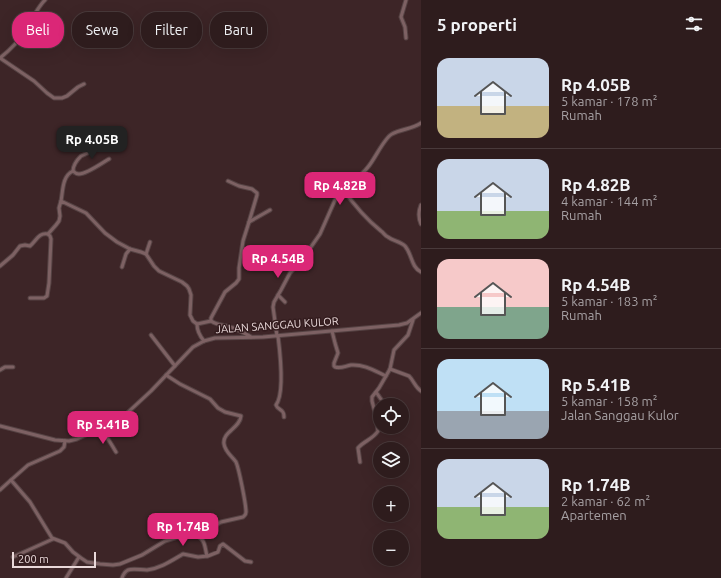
<!DOCTYPE html>
<html lang="id">
<meta charset="utf-8">
<style>
:root{--surface:#2e1c1d;--page:#3a292a;--text:#f1f3f6;--muted:#a7a1a4;--line:#493a3b;--accent:#db2777}
body{margin:0;font-family:Ubuntu,sans-serif;background:var(--page);color:var(--text);height:100vh;display:flex;flex-direction:column;font-size:15px;white-space:nowrap}
*{box-sizing:border-box;margin:0}
p{font-size:13px;color:var(--muted)}
.icon{flex:none;width:22px;height:22px;fill:none;stroke:currentColor;stroke-width:2;stroke-linecap:round;stroke-linejoin:round}
.map{position:relative;flex:1;overflow:hidden}
.panel{display:flex;flex-direction:column;background:var(--surface);width:300px}
.panel>*{flex:none}
.banner{position:absolute;left:12px;top:12px;width:349px;height:36px;display:flex;gap:8px}
.buttons{position:absolute;left:373px;top:398px;display:grid;gap:8px}
.buttons a{display:grid;place-items:center;width:36px;height:36px;border-radius:50%;background:var(--surface);box-shadow:0 4px 16px #0002,0 0 0 1px var(--line);font-size:20px}
.scale{position:absolute;left:12px;bottom:10px;width:84px;box-sizing:border-box;padding-left:4px;border:2px solid #e9d8d9;border-top:0;font-size:11px;line-height:14px;white-space:nowrap;color:#e9d8d9;-webkit-text-stroke:3px #331c1e;paint-order:stroke}
.price{position:absolute;translate:-50% -34px;padding:0 9px;border-radius:8px;background:var(--accent);color:#fff;font-size:13px;line-height:26px;filter:drop-shadow(0 1px 2px #0008)}
.price::after{content:'';position:absolute;left:50%;top:24px;width:12px;height:9px;margin-left:-6px;background:inherit;clip-path:polygon(0 0,100% 0,50% 100%)}
.price.current{background:#222;color:#fff}
ul{padding:0;list-style:none}
li{display:flex;align-items:center;gap:12px;height:100px;padding:0 16px}
li+li{border-top:1px solid var(--line)}
li span{display:grid;place-items:center;flex:none;width:112px;height:80px;border-radius:12px;color:#555}
li>.icon{margin-inline-start:auto}
span .icon{width:48px;height:48px;fill:#fffc;stroke-width:1}
li b{font-size:17px}
h2{display:flex;justify-content:space-between;align-items:center;height:48px;padding:0 16px;font-size:17px}
.chip{padding:0 14px;border-radius:16px;background:var(--surface);box-shadow:0 4px 16px #0002,0 0 0 1px var(--line);font-size:14px;line-height:36px}
.chip.current{background:var(--accent);color:#fff}
main{display:flex;flex:1;min-height:0}
.map>svg:first-child{display:block}
</style>
<main>
<div class="map">
<svg width="421" height="578" viewBox="0 0 421 578">
<rect width="100%" height="100%" fill="#3d2527"/>
<g fill="none" stroke-linecap="round" stroke-linejoin="round">
<defs>
<g id="minor">
<polyline points="406,0 401,17 405,27 406,38"/>
<polyline points="0,58 34,81 47,93 54,98 62,98 67,96 78,87 84,84"/>
<path d="M 0,58 C 10,50 19,41 26,30 C 33,19 36,9 45,0"/>
<path d="M 73,171 C 75,173 76,174 79,174 C 87,174 102,163 109,159"/>
<polyline points="228,181 239,186 252,189 257,193 257,195 249,222"/>
<path d="M 343,189 C 354,205 366,219 381,231 C 384,233 385,236 388,237 C 393,241 400,241 405,246 C 412,254 411,267 421,272"/>
<path d="M 61,201 C 63,191 62,176 73,171 C 73,166 77,160 81,156 L 101,147"/>
<path d="M 421,205 C 418,212 418,217 421,224"/>
<polyline points="146,254 150,242"/>
<path d="M 0,266 L 13,255 L 20,246 L 25,245 L 30,246 C 36,241 39,232 48,234 L 56,225 L 59,221 L 60,216 L 59,208 L 61,201 L 86,213 L 105,233 L 117,242 L 130,249 L 141,252 L 146,254 L 154,266 L 159,271 L 182,282 L 187,286 L 189,289 L 191,295 L 190,315 L 193,321 L 197,324 L 211,321 C 217,325 223,325 230,327 C 238,329 244,333 251,337"/>
<polyline points="122,267 126,254 130,249"/>
<polyline points="278,295 285,302"/>
<polyline points="30,298 44,298 47,296 49,283 51,239 50,236 48,234"/>
<polyline points="211,321 211,318 225,292 236,283 239,279 239,268 243,241 249,222 270,210"/>
<path d="M 197,324 C 197,331 199,335 204,341"/>
<path d="M 332,331 L 335,343 L 338,353 L 334,363 L 334,366 L 335,367 C 341,369 345,366 351,365 C 364,364 375,371 386,376"/>
<polyline points="151,335 175,366"/>
<path d="M 277,336 L 273,307 L 274,302 L 281,290 L 290,273 L 304,257 L 320,234 L 335,200 C 344,186 359,179 368,167 C 375,159 384,138 392,134 C 401,129 413,129 421,123"/>
<path d="M 278,336 C 280,352 285,393 276,405 C 278,411 284,408 284,417"/>
<path d="M 390,369 L 409,376 C 414,381 415,387 421,391"/>
<polyline points="0,370 5,367 13,367"/>
<polyline points="376,392 385,405"/>
<polyline points="0,426 55,440 69,441 77,439 116,421 125,415 151,391 193,347 204,341 215,338 263,337 399,325 407,323 421,313"/>
<path d="M 99,429 C 107,435 111,444 116,452"/>
<path d="M 65,441 L 64,447 L 60,451 L 28,465 L 11,480 L 30,502 L 52,538 L 65,543 L 73,552 L 81,558 L 87,562 L 100,564 L 113,565 L 120,564 L 142,555 L 165,541 L 181,536 L 202,533 L 221,522 L 243,517 C 245,515 246,515 246,512 C 246,504 239,469 236,462 C 232,456 225,452 224,444 C 222,432 240,428 241,416 L 225,412 L 218,408 L 210,399 L 180,384 L 166,375"/>
<path d="M 360,462 L 358,448 C 364,441 373,439 378,431 L 376,416 L 372,401 L 372,397 L 379,388 L 390,369 L 394,350 L 408,335 L 413,320"/>
<polyline points="0,490 11,480"/>
<path d="M 194,534 C 206,540 204,544 207,556"/>
<polyline points="13,557 53,539"/>
<polyline points="66,578 79,557"/>
<path d="M 122,578 C 123,575 124,572 128,570 C 133,568 141,570 147,570 C 161,568 171,561 183,554 L 198,557 L 208,556 L 218,552 L 220,546 L 223,544 L 245,561 L 251,562"/>
</g>
</defs>
<use href="#minor" stroke="#564344" stroke-width="5"/>
<use href="#minor" stroke="#7d6163" stroke-width="3"/>
</g>
<g text-anchor="middle" dominant-baseline="central" stroke-width="3" stroke-linejoin="round" paint-order="stroke">
<g font-size="11" fill="#e9d8d9" stroke="#331c1e">
<text transform="translate(277 325) rotate(-4)">JALAN SANGGAU KULOR</text>
</g>
</g>
</svg>
<div class="buttons">
<a><svg class="icon" aria-label="locate" viewBox="0 0 24 24"><circle cx="12" cy="12" r="6"/><path d="M12 2v4M12 18v4M2 12h4M18 12h4"/></svg></a>
<a><svg class="icon" aria-label="layers" viewBox="0 0 24 24"><path d="M12 4l9 5-9 5-9-5zM3 14l9 5 9-5"/></svg></a>
<a>+</a>
<a>−</a>
</div>
<div class="scale">200 m</div>
<b class="price current" style="left:92px;top:160px">Rp 4.05B</b>
<b class="price" style="left:340px;top:206px">Rp 4.82B</b>
<b class="price" style="left:278px;top:279px">Rp 4.54B</b>
<b class="price" style="left:103px;top:445px">Rp 5.41B</b>
<b class="price" style="left:183px;top:547px">Rp 1.74B</b>
<div class="banner">
<a class="chip current">Beli</a>
<a class="chip">Sewa</a>
<a class="chip">Filter</a>
<a class="chip">Baru</a>
</div>
</div>
<section class="panel">
<h2>5 properti<svg class="icon" aria-label="filters" viewBox="0 0 24 24"><path d="M4 7h16M4 17h16"/><circle cx="9" cy="7" r="2"/><circle cx="15" cy="17" r="2"/></svg></h2>
<ul>
<li><span style="background:linear-gradient(#c9d6e8 60%,#c2b280 0)"><svg class="icon" aria-label="home" viewBox="0 0 24 24"><path d="M3 11l9-7 9 7M6 9v11h12V9"/></svg></span><div><b>Rp 4.05B</b><p>5 kamar · 178 m²</p><p>Rumah</p></div></li>
<li><span style="background:linear-gradient(#c9d6e8 65%,#8fb573 0)"><svg class="icon" aria-label="home" viewBox="0 0 24 24"><path d="M3 11l9-7 9 7M6 9v11h12V9"/></svg></span><div><b>Rp 4.82B</b><p>4 kamar · 144 m²</p><p>Rumah</p></div></li>
<li><span style="background:linear-gradient(#f6c9c9 60%,#7fa58c 0)"><svg class="icon" aria-label="home" viewBox="0 0 24 24"><path d="M3 11l9-7 9 7M6 9v11h12V9"/></svg></span><div><b>Rp 4.54B</b><p>5 kamar · 183 m²</p><p>Rumah</p></div></li>
<li><span style="background:linear-gradient(#bfe0f5 65%,#9aa5b1 0)"><svg class="icon" aria-label="home" viewBox="0 0 24 24"><path d="M3 11l9-7 9 7M6 9v11h12V9"/></svg></span><div><b>Rp 5.41B</b><p>5 kamar · 158 m²</p><p>Jalan Sanggau Kulor</p></div></li>
<li><span style="background:linear-gradient(#c9d6e8 60%,#8fb573 0)"><svg class="icon" aria-label="home" viewBox="0 0 24 24"><path d="M3 11l9-7 9 7M6 9v11h12V9"/></svg></span><div><b>Rp 1.74B</b><p>2 kamar · 62 m²</p><p>Apartemen</p></div></li>
</ul>
</section>
</main>
